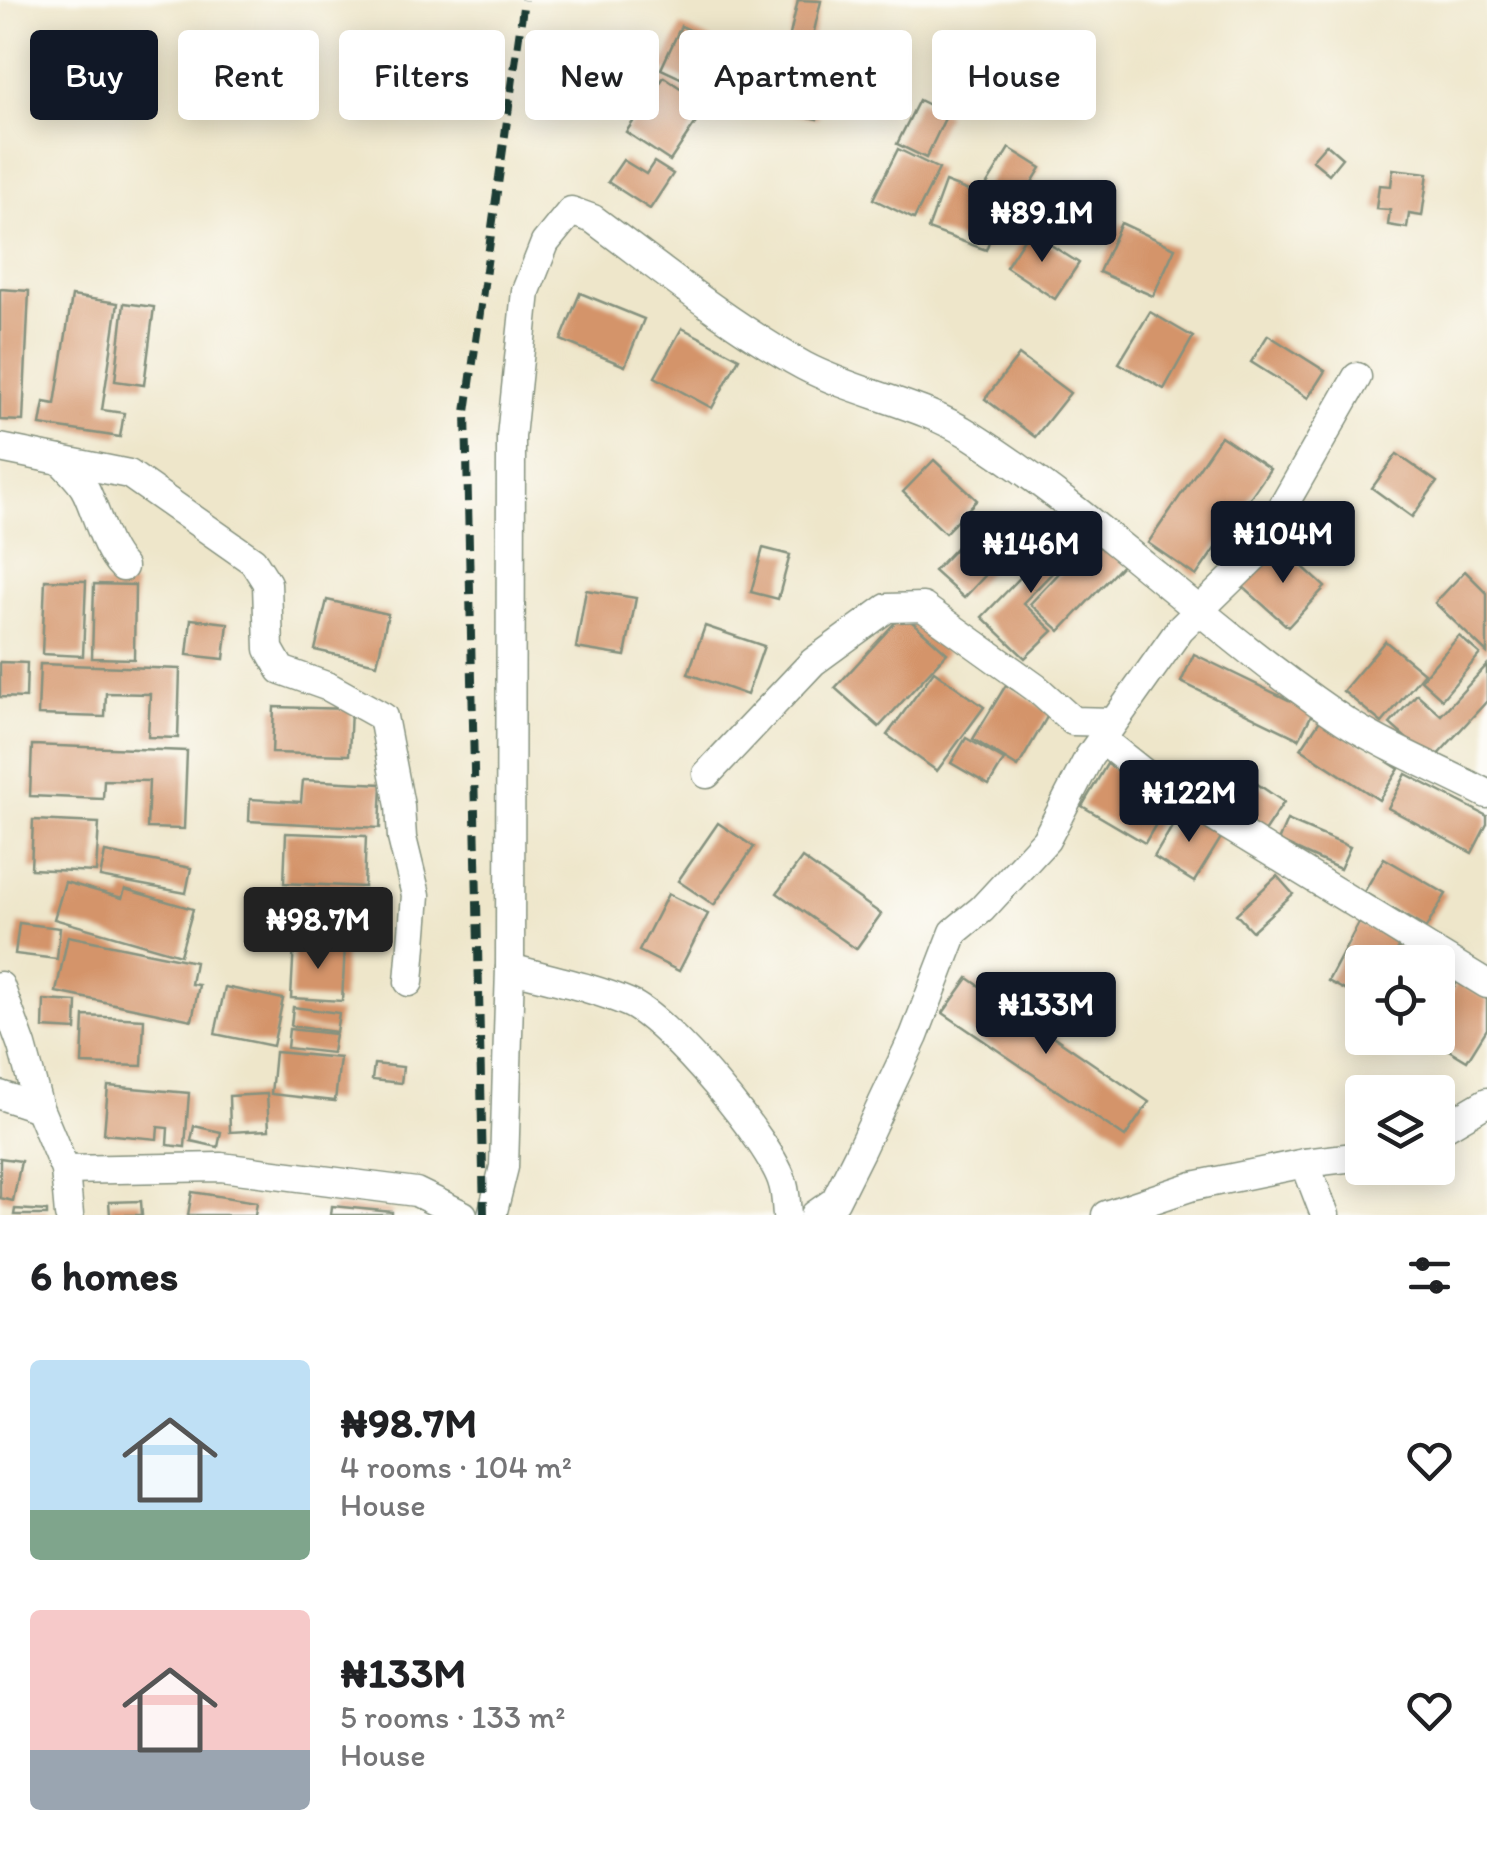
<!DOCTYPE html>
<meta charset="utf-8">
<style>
:root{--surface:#fff;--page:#f6f6f6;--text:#202124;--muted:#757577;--accent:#111827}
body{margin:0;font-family:Itim,sans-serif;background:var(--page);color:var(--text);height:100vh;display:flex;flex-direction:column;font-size:38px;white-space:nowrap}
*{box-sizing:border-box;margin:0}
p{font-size:32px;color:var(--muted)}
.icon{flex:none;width:55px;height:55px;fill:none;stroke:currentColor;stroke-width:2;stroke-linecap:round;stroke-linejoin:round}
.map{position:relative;height:1215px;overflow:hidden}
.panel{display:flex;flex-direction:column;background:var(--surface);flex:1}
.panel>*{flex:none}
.top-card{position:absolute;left:30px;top:30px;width:1428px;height:90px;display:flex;gap:20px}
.tools{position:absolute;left:1345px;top:945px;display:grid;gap:20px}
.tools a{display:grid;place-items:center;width:110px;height:110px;border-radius:10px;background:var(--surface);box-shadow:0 5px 25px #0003;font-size:50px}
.price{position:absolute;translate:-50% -85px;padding:0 22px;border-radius:10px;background:var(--accent);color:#fff;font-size:32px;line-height:65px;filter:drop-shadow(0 2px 5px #0008)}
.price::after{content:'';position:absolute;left:50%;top:60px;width:30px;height:22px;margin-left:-15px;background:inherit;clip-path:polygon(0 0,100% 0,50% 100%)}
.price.selected{background:#222;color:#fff}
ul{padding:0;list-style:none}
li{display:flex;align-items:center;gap:30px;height:250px;padding:0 30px}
li span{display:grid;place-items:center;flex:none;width:280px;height:200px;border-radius:10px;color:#555}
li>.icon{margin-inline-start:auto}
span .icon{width:120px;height:120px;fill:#fffc;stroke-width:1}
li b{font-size:42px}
h2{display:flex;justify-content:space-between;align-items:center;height:120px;padding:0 30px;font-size:42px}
.chip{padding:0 35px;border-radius:10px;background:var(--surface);box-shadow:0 5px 25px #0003;font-size:35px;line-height:90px}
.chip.selected{background:var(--accent);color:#fff}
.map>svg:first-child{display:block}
</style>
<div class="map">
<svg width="1487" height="1215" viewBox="0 0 1487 1215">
<rect width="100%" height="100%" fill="#fdfcf7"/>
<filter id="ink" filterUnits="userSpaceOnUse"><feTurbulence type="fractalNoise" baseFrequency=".01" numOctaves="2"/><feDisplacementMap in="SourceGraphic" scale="20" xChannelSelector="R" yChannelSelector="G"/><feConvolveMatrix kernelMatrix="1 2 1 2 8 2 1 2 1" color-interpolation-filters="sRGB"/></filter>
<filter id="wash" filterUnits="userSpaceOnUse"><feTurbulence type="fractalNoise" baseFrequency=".0048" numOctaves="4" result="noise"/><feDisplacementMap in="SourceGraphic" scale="40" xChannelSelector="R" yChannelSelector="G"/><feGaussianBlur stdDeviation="2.25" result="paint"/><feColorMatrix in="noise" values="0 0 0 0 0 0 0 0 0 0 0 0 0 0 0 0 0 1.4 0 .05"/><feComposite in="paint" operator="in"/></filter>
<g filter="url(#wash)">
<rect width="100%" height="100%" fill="#eee6ca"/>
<g id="blocks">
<g fill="#d4946a">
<polygon points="798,0 821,1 809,53 831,58 817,119 773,109"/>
<polygon points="681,26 770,67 749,110 661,69"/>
<polygon points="664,77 707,106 670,161 626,132"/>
<polygon points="919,100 947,114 926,158 897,144"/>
<polygon points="1326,144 1342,158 1329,174 1312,160"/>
<polygon points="1009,148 1041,168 1016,208 984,189"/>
<polygon points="898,149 939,169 914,219 873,199"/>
<polygon points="623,160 646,174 654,162 673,174 650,209 608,182"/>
<polygon points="1393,169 1428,173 1422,216 1409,214 1407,228 1388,225 1390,210 1376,209 1379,185 1391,186"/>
<polygon points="945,182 1003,204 986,250 928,229"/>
<polygon points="1121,223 1175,248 1153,296 1099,272"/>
<polygon points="1029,231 1079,263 1055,299 1006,267"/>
<polygon points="0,289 29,291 23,421 0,420"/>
<polygon points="580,293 644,319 625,366 561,340"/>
<polygon points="72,296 118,303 102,410 124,413 120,437 40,425 44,402 55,404"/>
<polygon points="124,303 154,307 144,385 115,381"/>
<polygon points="1150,312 1193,337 1164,389 1119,363"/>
<polygon points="682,328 739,358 712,408 655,377"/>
<polygon points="1268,335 1325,371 1308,398 1251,362"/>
<polygon points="1019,355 1070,393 1035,437 985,399"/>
<polygon points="1221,436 1270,469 1196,576 1148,543"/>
<polygon points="1397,454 1437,482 1412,517 1372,488"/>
<polygon points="934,460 977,500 945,533 903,492"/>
<polygon points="981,522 1010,549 964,598 934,571"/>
<polygon points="1074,522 1089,535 1023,603 1053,631 1025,658 982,617"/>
<polygon points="1095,535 1124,563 1060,631 1030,604"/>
<polygon points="1279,545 1325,587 1288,627 1242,586"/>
<polygon points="763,548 790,555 778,599 751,592"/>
<polygon points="1465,571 1487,593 1487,653 1435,603"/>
<polygon points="45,580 86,581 83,656 42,654"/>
<polygon points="94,584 135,585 134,659 92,658"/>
<polygon points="586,590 636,598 625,656 576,648"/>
<polygon points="327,600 388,614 377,664 315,650"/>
<polygon points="903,614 947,653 879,727 835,688"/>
<polygon points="191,619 228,623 224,659 187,655"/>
<polygon points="705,626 764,646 747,695 688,674"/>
<polygon points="1459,636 1480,654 1442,699 1421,680"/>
<polygon points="1385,641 1424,673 1382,723 1343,691"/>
<polygon points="1194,654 1313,712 1299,739 1181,682"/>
<polygon points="0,662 27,663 26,698 0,697"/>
<polygon points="40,664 180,669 178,738 148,737 150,694 106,693 105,717 38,715"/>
<polygon points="1487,665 1487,701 1432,761 1390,724 1417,694 1441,715"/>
<polygon points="934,671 984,707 937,771 887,735"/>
<polygon points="1006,685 1050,712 1018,767 973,739"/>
<polygon points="274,707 351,709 349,755 272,753"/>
<polygon points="1321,719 1399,769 1379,800 1301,749"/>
<polygon points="966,738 1004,760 989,785 951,763"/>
<polygon points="32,745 187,751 184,829 147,828 149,781 104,780 103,799 30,796"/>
<polygon points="1226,763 1284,802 1262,835 1204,796"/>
<polygon points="1107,764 1170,800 1145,843 1082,806"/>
<polygon points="1406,774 1487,816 1487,824 1472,853 1388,808"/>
<polygon points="303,780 382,784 380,828 249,821 250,799 301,802"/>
<polygon points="1183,808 1224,833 1194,882 1154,857"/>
<polygon points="33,820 99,823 96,872 31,869"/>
<polygon points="1287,820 1350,847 1340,869 1278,841"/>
<polygon points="718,823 754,847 714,905 678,881"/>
<polygon points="286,833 366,836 364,887 284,883"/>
<polygon points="105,852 191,868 186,893 100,877"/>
<polygon points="802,858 881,914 856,949 777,893"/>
<polygon points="1384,858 1446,894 1426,928 1364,892"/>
<polygon points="1277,876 1293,894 1252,931 1236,914"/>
<polygon points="65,882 122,898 125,889 193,909 180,955 54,919"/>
<polygon points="668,894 708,914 679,971 639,951"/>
<polygon points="19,923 60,928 57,959 15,954"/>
<polygon points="1359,923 1401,944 1391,962 1362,962 1362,999 1328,981"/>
<polygon points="68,936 195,962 191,984 199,985 192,1020 56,992"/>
<polygon points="294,943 345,946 342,1001 291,998"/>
<polygon points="968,978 1149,1102 1125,1137 943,1013"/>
<polygon points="1457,982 1487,999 1487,1029 1467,1061 1429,1038 1438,1038 1438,1014"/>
<polygon points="225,987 283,999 273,1046 215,1034"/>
<polygon points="44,1000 77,1002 76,1030 43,1028"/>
<polygon points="293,1007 339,1013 336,1032 291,1026"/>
<polygon points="84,1016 144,1019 142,1066 82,1064"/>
<polygon points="289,1029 335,1034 332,1053 287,1048"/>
<polygon points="275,1052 340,1058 335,1101 271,1094"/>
<polygon points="374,1064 403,1067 401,1083 372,1080"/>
<polygon points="108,1086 189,1093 185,1147 167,1145 168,1128 158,1127 157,1139 104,1134"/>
<polygon points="267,1094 269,1130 230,1132 229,1096"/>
<polygon points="194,1126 221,1132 218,1147 191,1141"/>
<polygon points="0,1158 21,1161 13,1201 0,1198"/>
<polygon points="192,1192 257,1202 255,1215 188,1215"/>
<polygon points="141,1201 142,1215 110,1215 109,1202"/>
<polygon points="332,1206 392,1212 392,1215 331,1215"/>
<polygon points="15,1209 47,1211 47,1215 14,1215"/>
</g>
</g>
</g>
<g filter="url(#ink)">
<use href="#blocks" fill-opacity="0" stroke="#86927f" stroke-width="2.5"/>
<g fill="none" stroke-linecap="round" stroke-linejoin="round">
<defs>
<g id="minor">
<polyline points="0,448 129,474 253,561 267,583 269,649 281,670 329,687 383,717 400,806 402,838 416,895 409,982"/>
<path d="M 60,460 C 69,470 82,481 87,493 C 98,517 105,549 123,567"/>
<polyline points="1101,739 1150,778 1487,984"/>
<polyline points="707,774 813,662 887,608 923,607 1036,688 1073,721 1112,722"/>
<path d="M 510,968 C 549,979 592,987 629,1003 C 668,1020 772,1143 783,1184 C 786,1194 786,1205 787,1215"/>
<polyline points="0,986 22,1046 39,1108 65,1170 69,1215"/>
<polyline points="0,1095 39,1108"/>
<polyline points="1438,1131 1487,1102"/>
<polyline points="1305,1163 1325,1215"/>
<polyline points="65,1170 221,1167 416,1192 463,1215"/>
<path d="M 492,1215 L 504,1167 L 510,968 L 511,437 L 526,291 L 545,243 L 571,211 L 593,219 C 662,270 728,324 804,366 C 857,394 920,403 972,436 C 1100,518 1208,627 1333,713 C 1375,743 1439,769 1487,794"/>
<polyline points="815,1215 835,1201 860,1151 914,1036 954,932 982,909 1046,840 1089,757 1180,629 1254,557 1357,377"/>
<polyline points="1106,1215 1193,1186 1305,1163 1362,1156"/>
</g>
</defs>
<use href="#minor" stroke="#86927f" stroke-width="31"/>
<use href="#minor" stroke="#fff" stroke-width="28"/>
<polyline stroke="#1f3d34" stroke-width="8" stroke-dasharray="15 8" stroke-linecap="butt" points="484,1215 466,412 524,0"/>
</g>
</g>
</svg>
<div class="tools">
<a><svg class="icon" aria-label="locate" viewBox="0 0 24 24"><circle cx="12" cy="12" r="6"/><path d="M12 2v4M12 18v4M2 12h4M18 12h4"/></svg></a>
<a><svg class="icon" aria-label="layers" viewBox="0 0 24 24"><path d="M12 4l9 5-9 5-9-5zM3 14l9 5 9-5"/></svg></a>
</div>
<b class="price" style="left:1042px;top:265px">₦89.1M</b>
<b class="price" style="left:1283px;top:586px">₦104M</b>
<b class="price" style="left:1031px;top:596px">₦146M</b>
<b class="price" style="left:1189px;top:845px">₦122M</b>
<b class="price selected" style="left:318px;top:972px">₦98.7M</b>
<b class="price" style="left:1046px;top:1057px">₦133M</b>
<div class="top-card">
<a class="chip selected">Buy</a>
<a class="chip">Rent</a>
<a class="chip">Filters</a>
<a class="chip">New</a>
<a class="chip">Apartment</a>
<a class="chip">House</a>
</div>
</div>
<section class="panel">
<h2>6 homes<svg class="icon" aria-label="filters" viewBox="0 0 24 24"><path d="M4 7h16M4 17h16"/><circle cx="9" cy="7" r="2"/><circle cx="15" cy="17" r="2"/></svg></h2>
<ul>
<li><span style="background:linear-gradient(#bfe0f5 75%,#7fa58c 0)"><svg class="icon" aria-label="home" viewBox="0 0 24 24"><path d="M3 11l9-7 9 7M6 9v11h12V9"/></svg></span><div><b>₦98.7M</b><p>4 rooms · 104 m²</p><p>House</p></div><svg class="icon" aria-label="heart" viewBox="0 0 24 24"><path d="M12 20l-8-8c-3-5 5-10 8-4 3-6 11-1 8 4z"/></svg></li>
<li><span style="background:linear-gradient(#f6c9c9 70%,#9aa5b1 0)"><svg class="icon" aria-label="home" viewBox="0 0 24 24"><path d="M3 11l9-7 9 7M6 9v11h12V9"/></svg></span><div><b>₦133M</b><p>5 rooms · 133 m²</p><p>House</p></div><svg class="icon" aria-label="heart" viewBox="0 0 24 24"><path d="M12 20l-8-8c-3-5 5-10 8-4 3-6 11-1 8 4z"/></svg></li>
</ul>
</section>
